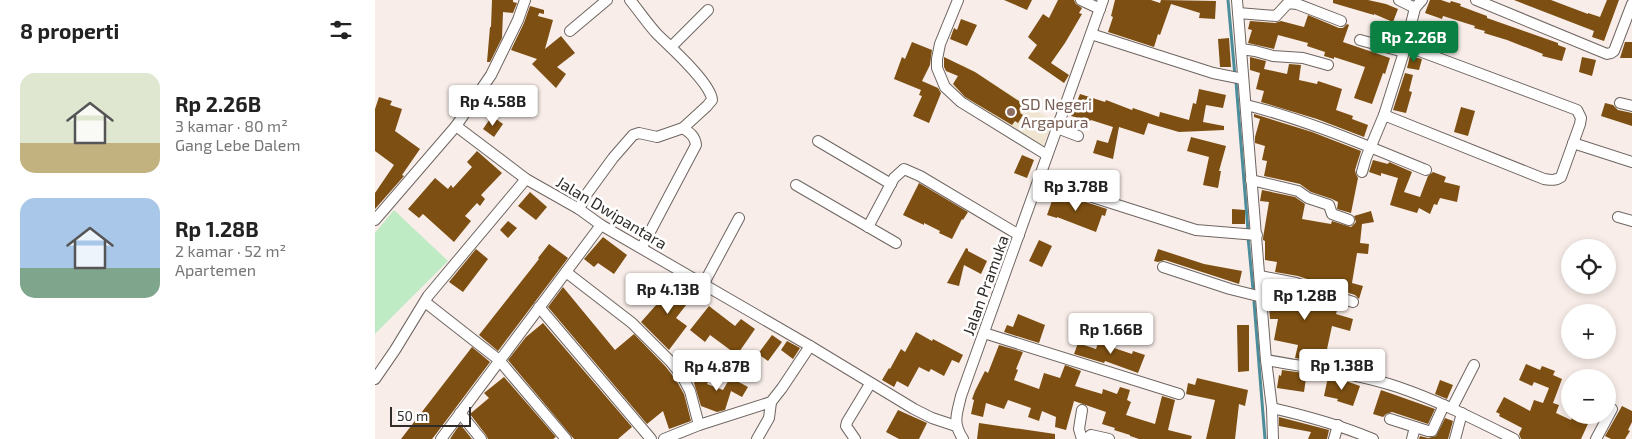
<!DOCTYPE html>
<html lang="id">
<meta charset="utf-8">
<style>
:root{--surface:#fff;--page:#f6f6f6;--text:#222;--muted:#767676;--accent:#0b8043}
body{margin:0;font-family:"Exo 2",sans-serif;background:var(--page);color:var(--text);height:100vh;display:flex;flex-direction:column;font-size:19px;white-space:nowrap}
*{box-sizing:border-box;margin:0}
p{font-size:16px;color:var(--muted)}
.icon{flex:none;width:28px;height:28px;fill:none;stroke:currentColor;stroke-width:2;stroke-linecap:round;stroke-linejoin:round}
.map{position:relative;flex:1;overflow:hidden}
.side{display:flex;flex-direction:column;background:var(--surface);width:375px}
.side>*{flex:none}
.buttons{position:absolute;left:1186px;top:239px;display:grid;gap:10px}
.buttons a{display:grid;place-items:center;width:55px;height:55px;border-radius:50%;background:var(--surface);box-shadow:0 2px 8px #0003;font-size:25px}
.scale{position:absolute;left:15px;bottom:12px;width:81px;box-sizing:border-box;padding-left:5px;border:2px solid #302c2a;border-top:0;font-size:14px;line-height:18px;white-space:nowrap;color:#302c2a;-webkit-text-stroke:4px #fff;paint-order:stroke}
.price{position:absolute;translate:-50% -42px;padding:0 11px;border-radius:5px;background:#fff;color:#222;font-size:16px;line-height:32px;filter:drop-shadow(0 1px 2px #0008)}
.price::after{content:'';position:absolute;left:50%;top:30px;width:15px;height:11px;margin-left:-8px;background:inherit;clip-path:polygon(0 0,100% 0,50% 100%)}
.price.current{background:var(--accent);color:#fff}
ul{padding:0;list-style:none}
li{display:flex;align-items:center;gap:15px;height:125px;padding:0 20px}
li span{display:grid;place-items:center;flex:none;width:140px;height:100px;border-radius:15px;color:#555}
li>.icon{margin-inline-start:auto}
span .icon{width:60px;height:60px;fill:#fffc;stroke-width:1}
li b{font-size:21px}
h2{display:flex;justify-content:space-between;align-items:center;height:60px;padding:0 20px;font-size:21px}
main{display:flex;flex:1;min-height:0}
.map>svg:first-child{display:block}
</style>
<main>
<section class="side">
<h2>8 properti<svg class="icon" aria-label="filters" viewBox="0 0 24 24"><path d="M4 7h16M4 17h16"/><circle cx="9" cy="7" r="2"/><circle cx="15" cy="17" r="2"/></svg></h2>
<ul>
<li><span style="background:linear-gradient(#dfe7d0 70%,#c2b280 0)"><svg class="icon" aria-label="home" viewBox="0 0 24 24"><path d="M3 11l9-7 9 7M6 9v11h12V9"/></svg></span><div><b>Rp 2.26B</b><p>3 kamar · 80 m²</p><p>Gang Lebe Dalem</p></div></li>
<li><span style="background:linear-gradient(#a9c7e8 70%,#7fa58c 0)"><svg class="icon" aria-label="home" viewBox="0 0 24 24"><path d="M3 11l9-7 9 7M6 9v11h12V9"/></svg></span><div><b>Rp 1.28B</b><p>2 kamar · 52 m²</p><p>Apartemen</p></div></li>
</ul>
</section>
<div class="map">
<svg width="1257" height="439" viewBox="0 0 1257 439">
<rect width="100%" height="100%" fill="#f8ede8"/>
<polygon fill="#efe5d0" points="587,64 678,121 667,149 585,97 578,85"/>
<polygon fill="#bfebc4" points="19,210 73,261 0,334 0,233"/>
<g fill="none" stroke-linecap="round" stroke-linejoin="round">
<g stroke="#4b8d9a" stroke-width="3">
<polyline points="853,0 860,76"/>
<polyline points="861,82 873,231"/>
<polyline points="873,237 878,289"/>
<polyline points="879,302 890,439"/>
</g>
</g>
<g fill="#7d4f12">
<polygon points="117,0 138,0 138,2 142,3 138,13 128,12 127,38 115,62 112,62 115,27 116,27"/>
<polygon points="629,0 657,0 652,10"/>
<polygon points="683,0 699,0 701,4 707,8 704,13 707,14 690,43 676,63 694,75 689,83 653,58 662,45 653,37 668,14 674,18"/>
<polygon points="740,0 776,0 785,3 786,0 841,1 840,19 824,18 825,13 796,4 785,35 783,34 779,47 733,32 738,17 736,16"/>
<polygon points="958,0 993,0 1011,4 1023,9 1018,22 999,14 999,15 958,3"/>
<polygon points="1055,0 1066,0 1075,3 1076,1 1086,4 1085,6 1112,16 1112,18 1183,43 1183,45 1191,48 1187,61 1167,56 1168,54 1132,40 1109,33 1110,31 1099,28 1100,26 1068,16 1067,19 1050,13"/>
<polygon points="1139,0 1176,0 1213,14 1213,13 1225,17 1232,0 1244,0 1229,41 1217,37 1219,31"/>
<polygon points="155,6 169,10 169,14 164,13 163,16 178,20 170,49 186,36 200,53 182,67 191,74 181,88 157,64 162,59 136,50 149,23"/>
<polygon points="933,15 964,28 968,28 972,24 974,25 968,42 1015,58 1010,74 1008,73 997,104 979,98 990,67 959,57 959,59 949,56 950,52 932,46 933,43 903,35 899,49 873,43 877,30 873,29 875,21 900,23 906,21 929,27"/>
<polygon points="586,19 602,25 592,46 575,39 579,28 582,30"/>
<polygon points="854,38 856,67 845,67 843,39"/>
<polygon points="537,42 557,50 555,65 547,81 563,88 566,93 554,123 538,116 547,96 544,95 546,90 519,79 527,57 530,59"/>
<polygon points="1250,42 1257,42 1257,58 1245,58"/>
<polygon points="1035,56 1047,59 1044,70 1032,68"/>
<polygon points="569,57 600,72 650,105 645,113 648,115 643,123 640,121 637,125 590,97 578,84 583,76 571,71 569,67"/>
<polygon points="875,57 891,61 889,69 912,74 914,64 926,65 924,80 942,84 943,81 967,89 961,110 978,116 977,119 993,125 989,137 942,119 886,102 889,91 881,89 885,73 875,70"/>
<polygon points="1207,57 1221,60 1217,76 1204,72"/>
<polygon points="1030,73 1038,75 1034,91 1037,92 1031,113 1018,110"/>
<polygon points="824,89 851,95 848,108 831,105 828,122 849,126 849,130 804,132 773,123 769,135 744,127 738,159 718,153 722,140 733,143 738,127 716,120 715,121 696,116 705,94 730,102 731,100 757,110 758,108 784,117 785,112 814,120 818,103 821,104"/>
<polygon points="118,90 132,97 125,110 112,102"/>
<polygon points="4,97 17,101 15,105 27,109 20,131 45,149 27,175 29,176 0,209 0,193 19,165 0,151 0,109"/>
<polygon points="1230,103 1238,105 1243,110 1257,113 1257,126 1226,116"/>
<polygon points="1086,107 1100,111 1093,136 1079,132"/>
<polygon points="879,114 937,132 986,151 980,170 981,174 983,178 976,213 962,209 963,202 957,199 936,192 925,184 889,176 892,161 887,160 890,146 880,143 880,137 885,119 879,117"/>
<polygon points="117,116 128,124 119,137 108,129"/>
<polygon points="816,137 851,146 844,171 846,171 843,188 828,185 834,157 812,151"/>
<polygon points="102,151 127,173 106,195 110,199 105,206 102,203 90,216 96,221 79,242 48,214 44,218 33,209 60,178 73,189 76,185 78,188 97,167 92,162"/>
<polygon points="647,155 659,160 652,178 639,173"/>
<polygon points="998,160 1013,164 1014,162 1037,172 1029,192 1045,197 1053,176 1058,172 1071,177 1069,182 1085,186 1082,202 1065,198 1062,205 1059,204 1055,214 1044,208 1042,213 1015,205 1023,178 1006,173 1006,176 994,172"/>
<polygon points="544,183 593,212 588,220 587,219 577,239 564,233 565,231 549,223 549,225 528,215"/>
<polygon points="887,190 920,197 930,204 927,219 950,223 956,224 957,221 976,227 981,222 979,216 996,211 999,222 987,224 985,243 994,244 993,254 982,253 977,283 988,286 984,299 980,295 923,276 900,272 902,262 890,260 890,241 888,240 888,238 894,202 885,201"/>
<polygon points="155,192 172,207 161,220 143,206"/>
<polygon points="680,192 732,209 730,216 727,215 721,232 682,217 682,218 672,215"/>
<polygon points="857,209 870,210 870,224 857,224"/>
<polygon points="133,221 142,228 133,238 125,230"/>
<polygon points="228,237 252,255 239,274 223,263 219,267 209,259"/>
<polygon points="664,240 677,246 667,267 654,261"/>
<polygon points="174,244 193,258 123,351 104,335 164,259 163,258"/>
<polygon points="591,248 593,249 593,251 612,261 606,274 589,265 584,286 572,283"/>
<polygon points="101,249 113,259 88,292 74,282"/>
<polygon points="783,249 829,264 867,271 864,284 790,260 783,262 779,261"/>
<polygon points="302,277 314,284 306,294 315,300 301,318 312,326 294,350 266,322 282,304"/>
<polygon points="892,284 919,290 964,304 961,314 978,319 975,331 957,326 949,363 920,358 923,345 899,340 903,319 895,319"/>
<polygon points="188,287 240,350 259,334 291,367 301,380 309,394 316,421 294,429 288,411 272,424 173,307"/>
<polygon points="334,306 360,326 366,319 380,329 362,355 335,335 330,342 315,330"/>
<polygon points="643,314 670,325 664,343 629,332 632,325 638,327"/>
<polygon points="168,323 257,427 243,439 199,439 133,360 151,337"/>
<polygon points="862,325 874,325 874,371 863,372"/>
<polygon points="541,332 557,341 558,339 588,355 584,363 577,360 569,376 556,369 554,372 544,367 533,387 522,381 519,387 507,380 514,368 515,369 526,349 530,352"/>
<polygon points="726,334 739,338 736,347 757,354 758,351 770,355 763,373 730,361 729,363 699,354 703,343 721,349"/>
<polygon points="397,335 407,342 393,361 383,354"/>
<polygon points="412,341 425,348 418,359 406,350"/>
<polygon points="624,345 648,352 641,369 643,370 639,380 664,389 669,373 685,378 690,365 706,371 700,386 727,394 728,389 742,394 745,387 755,390 752,400 756,402 751,415 780,424 787,396 800,400 793,430 817,436 816,439 764,439 755,436 755,435 739,430 740,428 727,424 731,412 699,401 691,430 680,427 681,417 667,411 664,421 653,417 656,408 633,400 629,409 611,403 608,417 596,414 599,400 597,399 600,391 610,371 613,373"/>
<polygon points="97,347 115,362 61,434 57,439 26,439"/>
<polygon points="1151,364 1165,370 1167,366 1180,371 1178,375 1187,379 1178,403 1184,405 1181,413 1196,420 1198,415 1203,418 1204,415 1217,415 1206,439 1146,439 1144,434 1147,428 1124,416 1125,414 1121,412 1129,397 1155,411 1159,400 1168,403 1174,388 1159,382 1157,386 1144,380"/>
<polygon points="907,370 936,374 935,379 931,378 929,392 902,388 904,375 906,376"/>
<polygon points="359,371 363,373 360,380 373,387 367,397 356,391 350,410 342,412 326,406 319,383 326,372 335,378 332,384 348,390"/>
<polygon points="129,377 181,437 178,439 113,439 111,435 95,414 114,398 109,393"/>
<polygon points="953,377 971,381 985,386 978,406 962,401 963,399 949,396"/>
<polygon points="822,378 873,390 870,406 864,404 860,439 831,439 840,400 811,394 813,383 820,385"/>
<polygon points="1065,380 1078,385 1072,399 1060,394"/>
<polygon points="1006,390 1060,409 1053,424 1017,412 1011,414 1008,417 998,414"/>
<polygon points="1247,406 1257,411 1257,422 1253,430 1255,431 1250,439 1236,439 1230,436"/>
<polygon points="523,410 552,423 544,439 524,439 511,432"/>
<polygon points="904,417 954,430 952,439 933,439 936,432 904,426"/>
<polygon points="1070,418 1078,421 1073,439 1044,439 1045,436 1053,438 1061,436"/>
<polygon points="604,423 680,434 680,439 602,439"/>
<polygon points="85,424 97,439 75,439"/>
</g>
<g fill="none" stroke-linecap="round" stroke-linejoin="round">
<defs>
<g id="minor">
<polyline points="583,0 565,44 562,59 562,68 570,87 586,102 672,155"/>
<polyline points="706,0 725,9"/>
<polyline points="862,0 891,360 897,408 898,439"/>
<polyline points="1024,0 1040,8"/>
<polyline points="1101,0 1232,54 1236,53 1239,51 1257,4"/>
<polyline points="863,13 901,16 913,3 922,4 966,21"/>
<polyline points="195,31 232,0"/>
<polyline points="716,34 838,73 868,79"/>
<polyline points="985,40 1029,52"/>
<polyline points="296,47 333,10"/>
<polyline points="866,49 880,51 898,56 928,58 953,65"/>
<polyline points="1245,103 1257,106"/>
<path d="M 871,105 C 933,120 992,146 1051,170"/>
<path d="M 1009,115 L 1169,179 C 1176,180 1180,181 1186,177 L 1205,124 L 1206,118 L 1202,110 L 1031,46"/>
<polyline points="81,126 151,179 204,209 226,225 435,346 539,409 557,418 581,426"/>
<polyline points="682,128 703,136"/>
<polyline points="443,141 516,184"/>
<polyline points="1198,143 1257,162"/>
<polyline points="987,172 991,158 1009,115 1029,52 1040,8 1047,0"/>
<polyline points="664,180 821,230 882,235"/>
<polyline points="876,180 923,191 933,198 954,205 957,214 974,220"/>
<polyline points="421,185 521,243"/>
<path d="M 204,209 L 211,195 L 238,158 L 258,135 L 264,133 L 282,137 L 308,128 L 332,106 L 337,100 C 336,83 295,47 282,34 C 272,23 264,11 255,0"/>
<polyline points="1243,217 1257,221"/>
<polyline points="0,220 81,126 116,75 143,20 150,0"/>
<polyline points="493,227 519,178 529,169 545,176 644,235"/>
<path d="M 267,247 L 321,145 C 320,136 315,133 308,128"/>
<polyline points="788,267 855,289 887,297"/>
<polyline points="191,272 257,323 296,362 307,376 315,391 324,425"/>
<polyline points="885,276 921,283 978,302"/>
<polyline points="328,285 364,218"/>
<polyline points="50,302 124,360 191,439"/>
<polyline points="164,307 276,439"/>
<polyline points="609,333 804,394"/>
<path d="M 891,360 C 935,368 981,373 1023,387 C 1064,401 1101,420 1139,439"/>
<polyline points="0,379 20,350 53,296 151,179"/>
<path d="M 897,408 C 932,416 965,425 998,439"/>
<polyline points="1077,408 1099,365"/>
<polyline points="707,410 704,429 707,439"/>
<polyline points="85,413 106,439"/>
<polyline points="1015,419 1053,431 1057,431 1069,405"/>
<polyline points="66,439 226,225"/>
<polyline points="289,439 324,425 396,402 407,388 435,346"/>
<polyline points="382,439 394,418 396,402"/>
<polyline points="480,439 471,426 472,422 495,384"/>
<path d="M 588,439 C 577,422 582,414 586,396 L 728,0"/>
<polyline points="711,439 716,435 734,439"/>
<polyline points="959,439 963,425"/>
<polyline points="1037,439 1040,427"/>
<polyline points="1080,439 1087,413"/>
<polyline points="1221,439 1237,409"/>
</g>
</defs>
<use href="#minor" stroke="#6e6561" stroke-width="12"/>
<use href="#minor" stroke="#fff" stroke-width="10"/>
</g>
<circle fill="#8d6e63" stroke="#fff" stroke-width="2" cx="636" cy="112" r="5"/>
<g text-anchor="middle" dominant-baseline="central" stroke-width="5" stroke-linejoin="round" paint-order="stroke">
<g font-size="16" fill="#785e54" stroke="#fff" text-anchor="start">
<text x="646" y="103">SD Negeri<tspan x="646" dy="18">Argapura</tspan></text>
</g>
<g font-size="16" fill="#302c2a" stroke="#fff">
<text transform="translate(237 212) rotate(31)">Jalan Dwipantara</text>
<text transform="translate(610 285) rotate(-70)">Jalan Pramuka</text>
</g>
</g>
</svg>
<div class="buttons">
<a><svg class="icon" aria-label="locate" viewBox="0 0 24 24"><circle cx="12" cy="12" r="6"/><path d="M12 2v4M12 18v4M2 12h4M18 12h4"/></svg></a>
<a>+</a>
<a>−</a>
</div>
<div class="scale">50 m</div>
<b class="price current" style="left:1039px;top:63px">Rp 2.26B</b>
<b class="price" style="left:118px;top:127px">Rp 4.58B</b>
<b class="price" style="left:701px;top:212px">Rp 3.78B</b>
<b class="price" style="left:293px;top:315px">Rp 4.13B</b>
<b class="price" style="left:930px;top:321px">Rp 1.28B</b>
<b class="price" style="left:736px;top:355px">Rp 1.66B</b>
<b class="price" style="left:967px;top:391px">Rp 1.38B</b>
<b class="price" style="left:342px;top:392px">Rp 4.87B</b>
</div>
</main>
